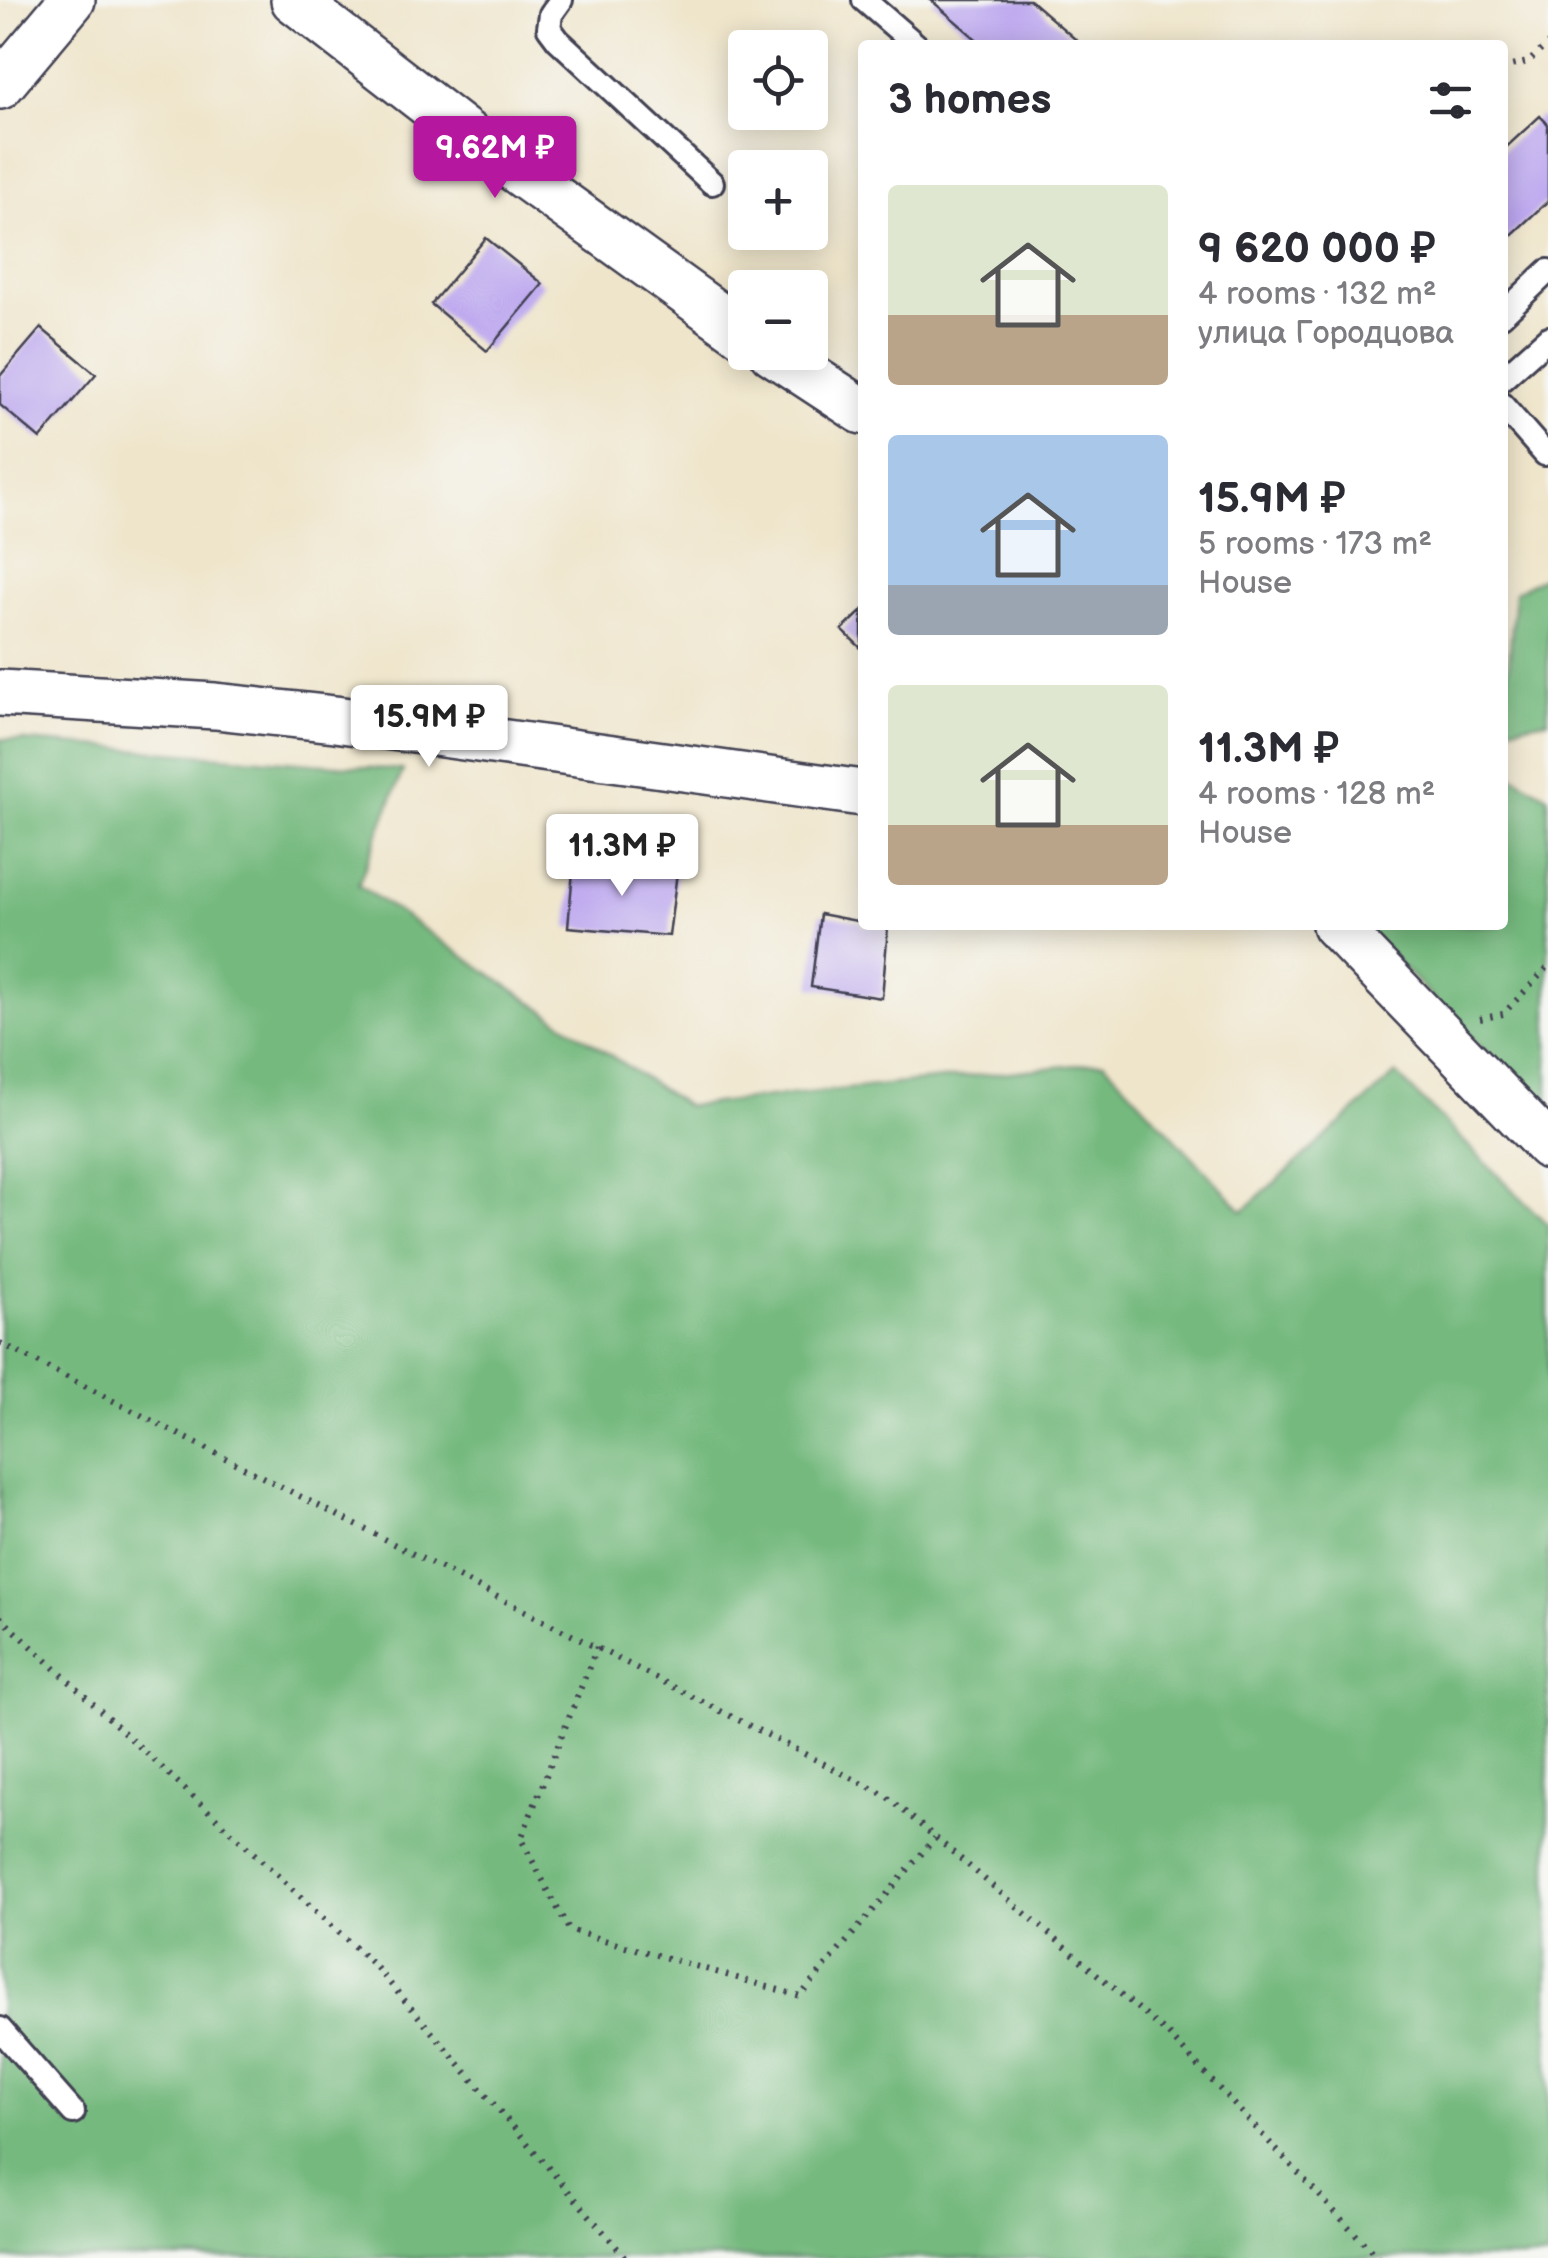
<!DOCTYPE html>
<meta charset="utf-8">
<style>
:root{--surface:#fff;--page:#f2f2f3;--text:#2b2b33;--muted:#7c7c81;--accent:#b5179e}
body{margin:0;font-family:"Balsamiq Sans",sans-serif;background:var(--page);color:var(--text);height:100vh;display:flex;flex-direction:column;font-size:38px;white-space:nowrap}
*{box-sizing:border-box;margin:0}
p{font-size:32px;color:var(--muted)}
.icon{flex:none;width:55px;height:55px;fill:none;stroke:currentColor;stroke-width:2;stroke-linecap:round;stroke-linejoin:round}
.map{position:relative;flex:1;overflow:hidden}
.details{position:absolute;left:858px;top:40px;width:650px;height:890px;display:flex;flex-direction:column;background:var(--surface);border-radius:10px;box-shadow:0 5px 25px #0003}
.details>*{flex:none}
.buttons{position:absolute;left:728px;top:30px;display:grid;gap:20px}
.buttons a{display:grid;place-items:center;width:100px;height:100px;border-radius:10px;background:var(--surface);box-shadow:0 5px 25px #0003;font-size:50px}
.price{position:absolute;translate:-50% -85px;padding:0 22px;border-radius:10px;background:#fff;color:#222;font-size:32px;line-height:65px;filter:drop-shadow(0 2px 5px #0008)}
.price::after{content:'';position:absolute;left:50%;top:60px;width:30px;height:22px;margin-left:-15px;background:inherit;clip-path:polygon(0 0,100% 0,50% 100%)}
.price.active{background:var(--accent);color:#fff}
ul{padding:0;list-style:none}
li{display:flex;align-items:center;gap:30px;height:250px;padding:0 30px}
li span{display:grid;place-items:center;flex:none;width:280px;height:200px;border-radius:10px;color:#555}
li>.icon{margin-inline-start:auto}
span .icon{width:120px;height:120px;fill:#fffc;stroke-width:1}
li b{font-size:42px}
h2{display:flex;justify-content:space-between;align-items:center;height:120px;padding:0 30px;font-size:42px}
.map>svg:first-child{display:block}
</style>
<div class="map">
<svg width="1548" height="2258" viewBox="0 0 1548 2258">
<rect width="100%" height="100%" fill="#f6f6f2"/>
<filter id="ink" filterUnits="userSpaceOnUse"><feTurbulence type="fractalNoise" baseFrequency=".01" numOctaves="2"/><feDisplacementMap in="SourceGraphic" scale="20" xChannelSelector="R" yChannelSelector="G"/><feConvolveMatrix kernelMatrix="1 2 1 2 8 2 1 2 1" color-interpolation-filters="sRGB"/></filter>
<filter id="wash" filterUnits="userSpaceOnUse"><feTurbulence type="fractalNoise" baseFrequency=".0048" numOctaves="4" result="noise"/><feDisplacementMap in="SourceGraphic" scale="40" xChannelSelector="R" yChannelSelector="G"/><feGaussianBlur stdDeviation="2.25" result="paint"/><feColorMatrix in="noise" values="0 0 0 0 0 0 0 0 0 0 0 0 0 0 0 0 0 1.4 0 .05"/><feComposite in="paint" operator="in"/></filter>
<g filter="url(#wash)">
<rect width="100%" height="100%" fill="#efe5cb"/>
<g fill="#74b97e" stroke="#4b6e5c" stroke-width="2.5">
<polygon points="1548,574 1548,720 1503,728 1515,592"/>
<polygon points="0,739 403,770 358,885 686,1106 1104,1062 1243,1211 1396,1074 1548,1225 1548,2258 0,2258"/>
<polygon points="1503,770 1548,796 1548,1115 1361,925 1502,925"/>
</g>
<g id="blocks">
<g fill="#bba6ef">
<polygon points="931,0 1030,0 1082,45 983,45"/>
<polygon points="1540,116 1548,124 1548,201 1502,244 1502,151"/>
<polygon points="486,238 543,284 487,351 431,304"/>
<polygon points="41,328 96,374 40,439 0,405 0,376"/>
<polygon points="862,611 862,649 842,630"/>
<polygon points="574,860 677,872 669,936 568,927"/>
<polygon points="820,914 862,922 862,925 888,927 882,998 811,987"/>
</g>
</g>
</g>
<g filter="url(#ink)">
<use href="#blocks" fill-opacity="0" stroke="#413f51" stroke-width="2.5"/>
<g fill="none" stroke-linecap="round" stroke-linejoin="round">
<defs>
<g id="service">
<polyline points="561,0 551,14 549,28 558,40 712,183"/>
<polyline points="864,0 916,45"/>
<polyline points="1502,315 1548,271"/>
<polyline points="1502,379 1548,338"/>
<polyline points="1502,405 1545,454"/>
<polyline points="0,2029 73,2112"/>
</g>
<g id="minor">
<polyline points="294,0 476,141 745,335"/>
<polyline points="0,86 72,0"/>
<polyline points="772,352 862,411"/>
<polyline points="0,693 215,706 335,719 862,793"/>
<polyline points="1335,925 1548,1146"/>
</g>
</defs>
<use href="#service" stroke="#413f51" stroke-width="28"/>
<use href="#minor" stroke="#413f51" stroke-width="50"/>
<g stroke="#413f51" stroke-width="6" stroke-dasharray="2.5 8" stroke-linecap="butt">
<polyline points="1502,68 1528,62 1548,44"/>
<polyline points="1480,1019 1503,1014 1548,967"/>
<polyline points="0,1343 885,1795 1168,2034 1378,2258"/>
<polyline points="0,1617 375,1966 626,2258"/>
<polyline points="597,1647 521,1839 569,1930 800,1996 935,1838"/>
</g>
<use href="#service" stroke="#fff" stroke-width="22"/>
<use href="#minor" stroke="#fff" stroke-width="45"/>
</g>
</g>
</svg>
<div class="buttons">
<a><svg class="icon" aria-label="locate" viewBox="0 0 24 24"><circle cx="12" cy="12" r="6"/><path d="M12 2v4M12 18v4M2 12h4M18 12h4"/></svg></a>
<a>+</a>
<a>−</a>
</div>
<b class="price active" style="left:495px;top:201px">9.62M ₽</b>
<b class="price" style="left:429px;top:770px">15.9M ₽</b>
<b class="price" style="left:622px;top:899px">11.3M ₽</b>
<section class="details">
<h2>3 homes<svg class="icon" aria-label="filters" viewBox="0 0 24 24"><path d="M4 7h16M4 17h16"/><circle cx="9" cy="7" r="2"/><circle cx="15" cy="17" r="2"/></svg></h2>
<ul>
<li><span style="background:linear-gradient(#dfe7d0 65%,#b9a48a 0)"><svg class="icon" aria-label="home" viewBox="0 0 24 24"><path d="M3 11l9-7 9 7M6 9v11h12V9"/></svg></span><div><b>9 620 000 ₽</b><p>4 rooms · 132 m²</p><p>улица Городцова</p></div></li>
<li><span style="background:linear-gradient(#a9c7e8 75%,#9aa5b1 0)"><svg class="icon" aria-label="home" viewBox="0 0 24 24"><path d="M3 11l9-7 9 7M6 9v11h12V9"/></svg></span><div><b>15.9M ₽</b><p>5 rooms · 173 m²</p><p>House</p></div></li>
<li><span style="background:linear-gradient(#dfe7d0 70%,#b9a48a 0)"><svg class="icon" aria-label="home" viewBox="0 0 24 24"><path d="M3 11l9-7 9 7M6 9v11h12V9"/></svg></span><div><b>11.3M ₽</b><p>4 rooms · 128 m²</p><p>House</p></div></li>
</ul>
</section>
</div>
